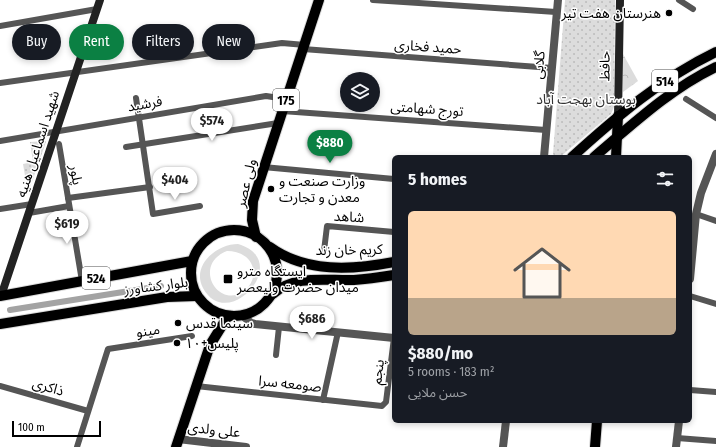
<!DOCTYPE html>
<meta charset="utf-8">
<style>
:root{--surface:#171b24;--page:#20242c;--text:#f1f3f6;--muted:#9ea1a6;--line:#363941;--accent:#0b8043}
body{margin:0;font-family:"Fira Sans Condensed","Noto Sans Arabic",sans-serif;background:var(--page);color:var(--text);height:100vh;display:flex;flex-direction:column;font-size:15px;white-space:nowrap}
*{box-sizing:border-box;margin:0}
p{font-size:13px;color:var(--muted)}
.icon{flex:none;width:22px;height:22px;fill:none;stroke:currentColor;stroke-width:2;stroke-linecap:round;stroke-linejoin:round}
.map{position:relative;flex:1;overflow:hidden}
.sheet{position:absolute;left:392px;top:155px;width:300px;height:268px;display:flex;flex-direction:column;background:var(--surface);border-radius:6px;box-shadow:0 2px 6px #0003}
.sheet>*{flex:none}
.hud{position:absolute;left:12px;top:24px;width:320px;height:36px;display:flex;gap:8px}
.controls{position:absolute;left:340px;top:72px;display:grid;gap:8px}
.controls a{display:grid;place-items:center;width:40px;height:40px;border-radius:50%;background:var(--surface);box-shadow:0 2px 6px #0003;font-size:20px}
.scale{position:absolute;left:12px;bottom:10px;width:89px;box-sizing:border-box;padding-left:4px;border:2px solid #000;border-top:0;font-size:11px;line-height:14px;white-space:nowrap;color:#000;-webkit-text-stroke:3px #fff;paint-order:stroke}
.price{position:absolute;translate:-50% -34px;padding:0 9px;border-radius:14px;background:#fff;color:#222;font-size:13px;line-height:26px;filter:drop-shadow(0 1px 2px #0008)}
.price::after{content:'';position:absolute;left:50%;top:24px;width:12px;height:9px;margin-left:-6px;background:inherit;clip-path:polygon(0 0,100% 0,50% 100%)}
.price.on{background:var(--accent);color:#fff}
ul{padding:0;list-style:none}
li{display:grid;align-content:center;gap:8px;height:212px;padding:0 16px}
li+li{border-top:1px solid var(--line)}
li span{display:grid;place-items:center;height:124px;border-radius:6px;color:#555}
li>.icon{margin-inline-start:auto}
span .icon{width:72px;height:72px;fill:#fffc;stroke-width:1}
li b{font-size:17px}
h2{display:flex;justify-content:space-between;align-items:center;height:48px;padding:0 16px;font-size:17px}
.tag{padding:0 14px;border-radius:18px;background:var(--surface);box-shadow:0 2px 6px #0003;font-size:14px;line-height:36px}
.tag.on{background:var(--accent);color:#fff}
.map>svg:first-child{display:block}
</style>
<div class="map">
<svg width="716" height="447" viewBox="0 0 716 447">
<defs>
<pattern id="forest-crowns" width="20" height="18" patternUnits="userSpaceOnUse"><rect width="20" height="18" fill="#dcdcdc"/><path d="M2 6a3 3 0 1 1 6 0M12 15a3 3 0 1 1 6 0" fill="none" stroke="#bbb"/></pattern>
<pattern id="park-dots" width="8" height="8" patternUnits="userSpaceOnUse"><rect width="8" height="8" fill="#dcdcdc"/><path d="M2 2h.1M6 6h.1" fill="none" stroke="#bbb" stroke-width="1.8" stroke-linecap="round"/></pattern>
</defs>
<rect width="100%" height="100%" fill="#fff"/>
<path fill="#dcdcdc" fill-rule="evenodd" d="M 238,244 C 294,260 228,334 203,288 C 191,265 217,244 238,244 ZM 227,251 C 242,251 256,260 253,277 C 252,283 248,288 243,292 C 216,308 193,264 227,251 Z"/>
<polygon fill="url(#forest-crowns)" points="623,54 638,81 623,92"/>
<g fill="url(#park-dots)">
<polygon points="565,0 615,0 614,107 611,114 560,157 555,157 553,154"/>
<polygon points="46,141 46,142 28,193 23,164 33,162 30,142"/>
</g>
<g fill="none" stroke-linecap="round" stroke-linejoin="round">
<polyline stroke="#a3a3a3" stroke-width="6" points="10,310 161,286"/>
<defs>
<g id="primary">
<path d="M 572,157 C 616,117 662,78 716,52"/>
<path d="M 594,157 C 633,124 670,89 716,67"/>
<polyline points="616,157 618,116"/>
<circle cx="234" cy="273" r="43"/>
<polyline points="256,237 252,220 253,201 319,0"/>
<path d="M 270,247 C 306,273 352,270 394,262"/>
<path d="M 273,294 C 294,274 327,281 354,280 C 367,279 381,277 394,275"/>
<polyline points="0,296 192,261"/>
<polyline points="0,324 167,297 197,296"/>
<polyline points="176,447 210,345 228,316"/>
<polyline points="595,447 597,421"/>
</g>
</defs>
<use href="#primary" stroke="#dbdbdb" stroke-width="12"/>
<g stroke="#555" stroke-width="6">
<polyline points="373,0 556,12"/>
<polyline points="679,0 693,9"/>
<polyline points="0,26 97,9"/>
<polyline points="303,49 552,68"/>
<polyline points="0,83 282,43 305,45"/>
<polyline points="136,98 153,214 200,206"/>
<polyline points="686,99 716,118"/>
<polyline points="282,111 546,130"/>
<polyline points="0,141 266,96 286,99"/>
<polyline points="59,144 82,281"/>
<polyline points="126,147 278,123"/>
<polyline points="263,167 394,179"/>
<polyline points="68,198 150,187"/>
<polyline points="0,209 32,204"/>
<polyline points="29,213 69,206"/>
<polyline points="696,214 716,221"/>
<polyline points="324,251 327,226 394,232"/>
<polyline points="690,296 716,304"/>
<polyline points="276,355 279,327"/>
<polyline points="0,386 88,411"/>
<polyline points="196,386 382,406 386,402 394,338"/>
<polyline points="690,390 716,392"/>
<polyline points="323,400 338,332"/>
<polyline points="677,438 716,441"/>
<polyline points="77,447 108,349 192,336"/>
</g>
<g stroke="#555" stroke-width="8">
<polyline points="544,157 558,0"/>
<polyline points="690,279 696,214 701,193 716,154"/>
<polyline points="243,316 251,323 255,324 394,338"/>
<polyline points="178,439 246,447"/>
<polyline points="503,447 506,421"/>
<polyline points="676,447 679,421"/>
</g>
<g stroke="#222" stroke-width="8">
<polyline points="618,116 620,0"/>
<polyline points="1,296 100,0"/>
</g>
<use href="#primary" stroke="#000" stroke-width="10"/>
</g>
<g fill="#000" stroke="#fff" stroke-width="1.5">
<circle cx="669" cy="13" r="4"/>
<circle cx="271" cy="189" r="4"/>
<rect x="223" y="274" width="10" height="10" rx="2"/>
<circle cx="178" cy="323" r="4"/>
<circle cx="177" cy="343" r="4"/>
</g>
<g text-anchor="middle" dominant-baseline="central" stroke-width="3" stroke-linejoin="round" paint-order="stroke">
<g fill="#fff" stroke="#4c4c4c" stroke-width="1">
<rect x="652" y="70" width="26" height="22" rx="3"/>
<rect x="273" y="89" width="26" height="22" rx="3"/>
<rect x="82" y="267" width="28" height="22" rx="3"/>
</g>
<g font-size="13" font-weight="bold" fill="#000">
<text x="665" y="81">514</text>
<text x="286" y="100">175</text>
<text x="96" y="278">524</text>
</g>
<g font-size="14" fill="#000" stroke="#fff" text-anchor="start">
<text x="661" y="13" text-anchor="end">هنرستان هفت تیر</text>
<text x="279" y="181">وزارت صنعت و<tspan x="279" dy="16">معدن و تجارت</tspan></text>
<text x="237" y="271">ایستگاه مترو<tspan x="237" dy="16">میدان حضرت ولیعصر</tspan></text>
<text x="186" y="323">سینما قدس</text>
<text x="185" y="343">پلیس+۱۰</text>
</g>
<g font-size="14" fill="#000" stroke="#fff">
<text transform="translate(428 47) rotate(4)">حمید فخاری</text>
<text transform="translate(539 65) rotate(-85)">گلابی</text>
<text transform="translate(605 66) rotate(-89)">حافظ</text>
<text transform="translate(145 104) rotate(-10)">فرشید</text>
<text transform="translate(427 109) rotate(4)">تورج شهامتی</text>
<text transform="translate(38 144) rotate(-72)">شهید اسماعیل هنیه</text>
<text transform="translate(76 175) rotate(80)">پلور</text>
<text transform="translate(246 183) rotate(-76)">ولی عصر</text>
<text transform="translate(349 217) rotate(3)">شاهد</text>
<text transform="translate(349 250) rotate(-1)">کریم خان زند</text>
<text transform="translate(156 286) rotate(-7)">بلوار کشاورز</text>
<text transform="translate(148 331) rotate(-9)">مینو</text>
<text transform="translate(378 372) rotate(-83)">پنجم</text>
<text transform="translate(290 384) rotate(6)">صومعه سرا</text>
<text transform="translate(48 387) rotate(16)">ذاکری</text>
<text transform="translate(214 430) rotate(6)">علی ولدی</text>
</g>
<g font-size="14" fill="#333" stroke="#fff">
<text x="586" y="99">بوستان بهجت آباد</text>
</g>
</g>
</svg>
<div class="controls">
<a><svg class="icon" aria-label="layers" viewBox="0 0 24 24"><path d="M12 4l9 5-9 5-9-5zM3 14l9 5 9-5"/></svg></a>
</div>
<div class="scale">100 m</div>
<b class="price" style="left:212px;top:142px">$574</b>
<b class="price on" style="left:330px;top:164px">$880</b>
<b class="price" style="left:175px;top:201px">$404</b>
<b class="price" style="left:67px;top:245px">$619</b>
<b class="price" style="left:312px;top:340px">$686</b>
<div class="hud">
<a class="tag">Buy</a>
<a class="tag on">Rent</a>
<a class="tag">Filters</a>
<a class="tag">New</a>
</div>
<section class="sheet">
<h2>5 homes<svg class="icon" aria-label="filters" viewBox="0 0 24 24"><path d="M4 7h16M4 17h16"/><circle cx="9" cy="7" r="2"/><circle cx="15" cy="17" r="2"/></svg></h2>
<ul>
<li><span style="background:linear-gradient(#ffd9b3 70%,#b9a48a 0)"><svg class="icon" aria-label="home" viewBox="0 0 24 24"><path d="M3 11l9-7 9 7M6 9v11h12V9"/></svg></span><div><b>$880/mo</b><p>5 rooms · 183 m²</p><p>حسن ملایی</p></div></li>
</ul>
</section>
</div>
